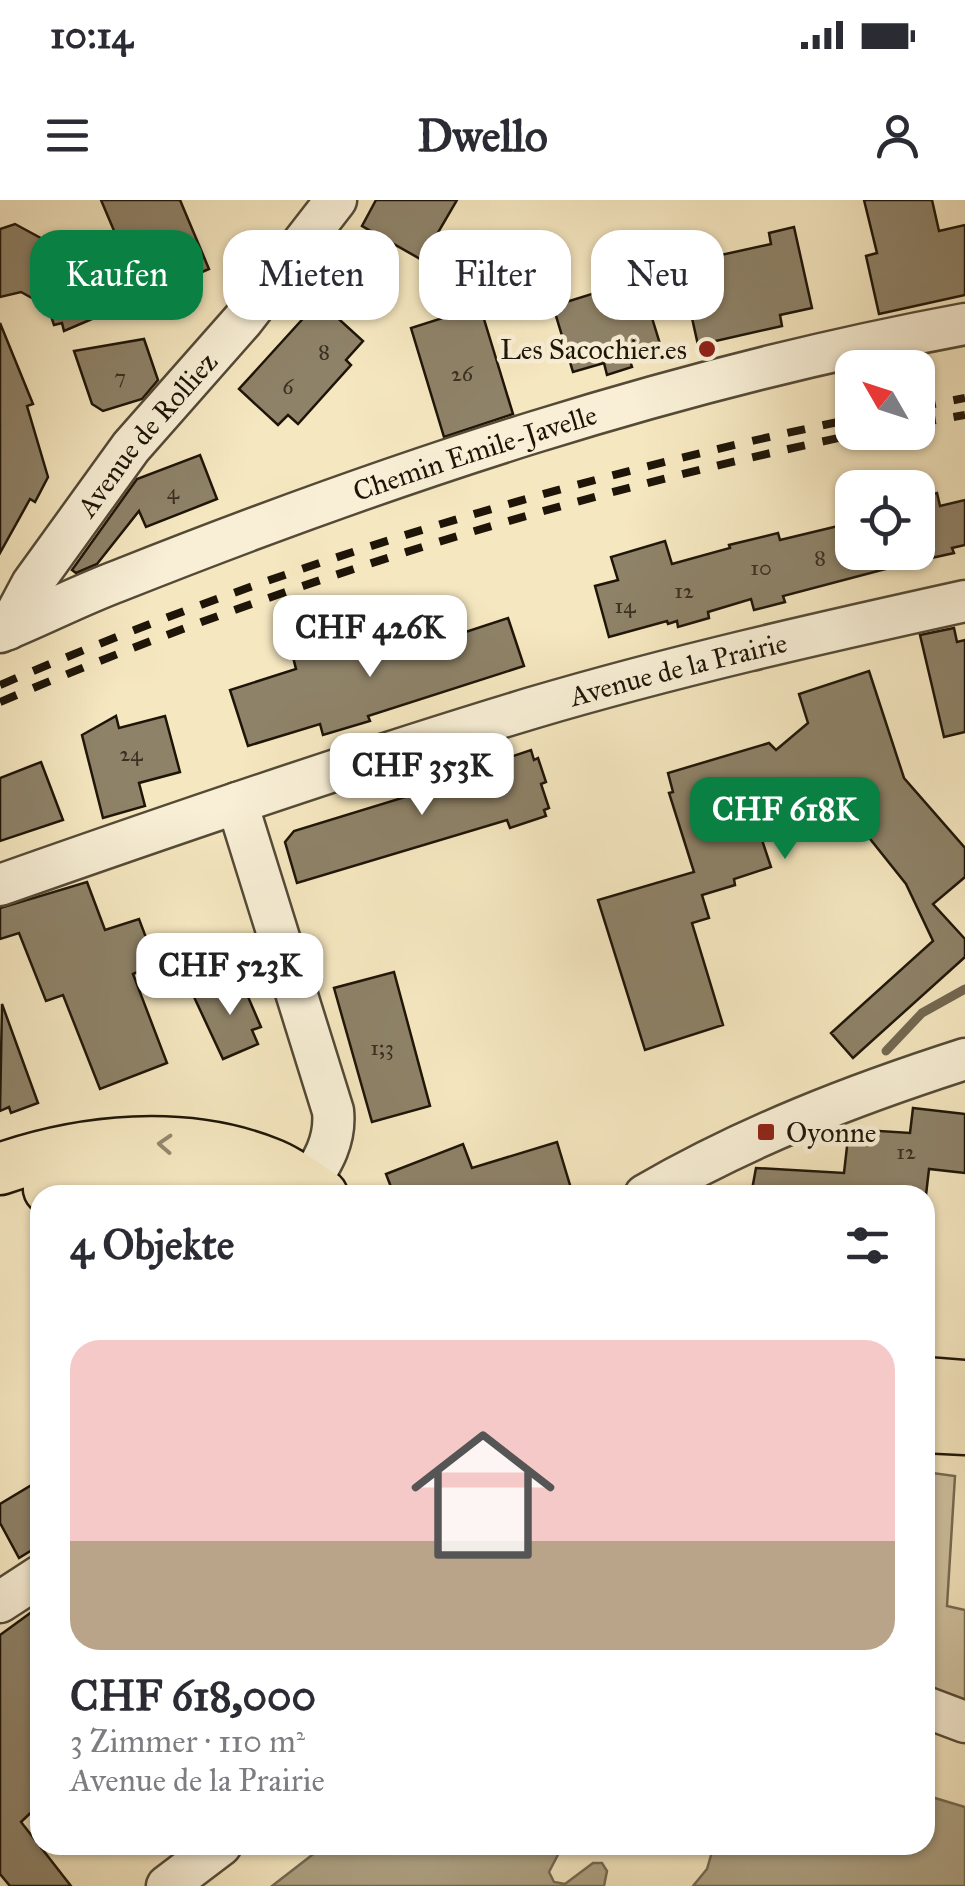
<!DOCTYPE html>
<html lang="de">
<meta charset="utf-8">
<style>
:root{--surface:#fff;--page:#f2f2f3;--text:#2b2b33;--muted:#7c7c81;--line:#e1e1e2;--accent:#0b8043}
body{margin:0;font-family:"IM FELL Great Primer",serif;background:var(--page);color:var(--text);height:100vh;display:flex;flex-direction:column;font-size:38px;white-space:nowrap}
*{box-sizing:border-box;margin:0}
p{font-size:32px;color:var(--muted)}
.icon{flex:none;width:55px;height:55px;fill:none;stroke:currentColor;stroke-width:2;stroke-linecap:round;stroke-linejoin:round}
.map{position:relative;flex:1;overflow:hidden}
.panel{position:absolute;left:30px;top:985px;width:905px;height:670px;display:flex;flex-direction:column;background:var(--surface);border-radius:30px;box-shadow:0 2px 8px #0004}
.panel>*{flex:none}
.top-card{position:absolute;left:30px;top:30px;width:905px;height:90px;display:flex;gap:20px}
.needle{width:65px;rotate:309deg}
.controls{position:absolute;left:835px;top:150px;display:grid;gap:20px}
.controls a{display:grid;place-items:center;width:100px;height:100px;border-radius:20px;background:var(--surface);box-shadow:0 2px 8px #0004;font-size:50px}
.price{position:absolute;translate:-50% -85px;padding:0 22px;border-radius:20px;background:#fff;color:#222;font-size:32px;line-height:65px;filter:drop-shadow(0 2px 5px #0008)}
.price::after{content:'';position:absolute;left:50%;top:60px;width:30px;height:22px;margin-left:-15px;background:inherit;clip-path:polygon(0 0,100% 0,50% 100%)}
.price.active{background:var(--accent);color:#fff}
ul{padding:0;list-style:none}
li{display:grid;align-content:center;gap:20px;height:530px;padding:0 40px}
li+li{border-top:2px solid var(--line)}
li span{display:grid;place-items:center;height:310px;border-radius:30px;color:#555}
li>.icon{margin-inline-start:auto}
span .icon{width:180px;height:180px;fill:#fffc;stroke-width:1}
li b{font-size:42px}
h2{display:flex;justify-content:space-between;align-items:center;height:120px;padding:0 40px;font-size:42px}
.chip{padding:0 35px;border-radius:30px;background:var(--surface);box-shadow:0 2px 8px #0004;font-size:35px;line-height:90px}
.chip.active{background:var(--accent);color:#fff}
.status{display:flex;justify-content:space-between;align-items:center;height:70px;padding:0 50px;background:var(--surface);direction:ltr}
.status svg{height:28px;fill:currentColor}
header{display:flex;justify-content:space-between;align-items:center;height:130px;padding:0 40px;background:var(--surface);font-size:45px;font-weight:700}
.map>svg:first-child{display:block}
</style>
<div class="status"><b>10:14</b><svg viewBox="0 0 49 12"><path d="M0 12V9h3v3zM5 12V6h3v6zM10 12V3h3v9zM15 12V0h3v12zM26 1h20v11H26zM47 4h2v5h-2z"/></svg></div>
<header><svg class="icon" aria-label="menu" viewBox="0 0 24 24"><path d="M4 6h16M4 12h16M4 18h16"/></svg>Dwello<svg class="icon" aria-label="person" viewBox="0 0 24 24"><circle cx="12" cy="8" r="4"/><path d="M4 21q1-7 8-7t8 7"/></svg></header>
<div class="map">
<svg width="965" height="1686" viewBox="0 0 965 1686">
<rect width="100%" height="100%" fill="#f5e7c0"/>
<filter id="stains"><feTurbulence type="fractalNoise" baseFrequency=".002" numOctaves="4"/><feColorMatrix values="0 0 0 0 .2 0 0 0 0 .09 0 0 0 0 .02 0 0 0 .5 -.17"/></filter>
<radialGradient id="worn" r=".72"><stop offset=".6" stop-color="#630" stop-opacity="0"/><stop offset="1" stop-color="#630" stop-opacity=".3"/></radialGradient>
<polygon fill="#d0c3a1" stroke="#776c54" stroke-width="2.5" points="925,1272 955,1276 947,1406 965,1410 965,1510 925,1494"/>
<g fill="#aca081" stroke="#736851" stroke-width="2.5">
<polygon points="925,1595 965,1607 965,1686 693,1686 707,1669 714,1645 925,1645"/>
<polygon points="325,1645 563,1645 549,1672 554,1682 565,1684 593,1663 602,1663 607,1671 604,1686 272,1686"/>
</g>
<g fill="none" stroke-linecap="round" stroke-linejoin="round">
<polyline stroke="#736851" stroke-width="9" points="886,851 922,813 965,789"/>
</g>
<g fill="#8e8268" stroke="#1e1508" stroke-width="2.5">
<polygon points="101,0 180,0 209,69 64,131 62,123 54,125 48,107 21,92 0,97 0,29 15,24 140,92"/>
<polygon points="376,0 457,0 422,60 362,26"/>
<polygon points="864,0 932,0 939,31 965,25 965,95 879,114 866,56 877,53"/>
<polygon points="794,27 812,108 780,115 782,126 698,145 680,64 771,44 769,33"/>
<polygon points="640,79 660,144 628,154 632,167 607,175 604,163 573,172 553,106"/>
<polygon points="319,101 363,141 346,160 351,165 298,224 288,215 278,225 239,189"/>
<polygon points="480,106 513,214 444,237 411,128"/>
<polygon points="0,123 33,204 27,206 48,277 35,302 30,299 0,353"/>
<polygon points="144,139 158,180 142,199 103,211 92,204 74,151"/>
<polygon points="200,255 217,299 146,327 139,311 97,364 76,373 72,370 137,279"/>
<polygon points="937,293 940,306 965,300 965,345 952,348 954,353 918,361 918,298"/>
<polygon points="838,326 844,352 911,352 912,362 783,396 785,402 754,410 751,399 708,412 709,418 678,427 677,421 668,424 667,421 609,437 595,386 618,380 611,357 665,341 672,364 730,348 729,345 778,333 780,340"/>
<polygon points="508,418 524,466 368,516 370,521 323,535 320,524 248,546 230,490 296,469 293,457 357,435 362,451 419,433 423,446"/>
<polygon points="954,428 957,442 965,440 965,532 944,537 920,435"/>
<polygon points="869,471 904,578 965,648 965,677 933,704 965,739 965,757 853,858 831,833 933,741 906,684 831,590 783,606 790,625 760,634 771,667 734,679 735,685 702,695 709,718 692,723 723,825 645,850 598,700 694,672 669,593 673,592 668,573 769,543 776,550 808,523 799,494"/>
<polygon points="116,516 119,528 165,516 180,572 139,583 145,606 103,618 82,535"/>
<polygon points="531,550 534,560 538,558 546,582 541,584 549,608 544,610 546,616 510,628 507,620 297,683 285,642 294,631 477,575 475,569"/>
<polygon points="41,562 63,620 0,641 0,578"/>
<polygon points="87,682 105,730 139,719 156,764 133,774 167,863 100,889 63,795 46,801 19,733 0,739 0,708"/>
<polygon points="394,772 430,906 372,922 334,788"/>
<polygon points="240,778 261,827 252,830 258,844 223,859 194,797"/>
<polygon points="2,804 38,903 11,913 9,907 0,911"/>
<polygon points="913,908 965,914 965,973 929,969 926,995 751,995 756,968 844,973 849,929 910,933"/>
<polygon points="557,942 573,995 452,995 449,988 432,995 394,995 386,974 463,944 472,968"/>
<polygon points="40,1280 40,1345 19,1358 0,1323 0,1304"/>
<polygon points="40,1406 40,1604 21,1622 71,1686 10,1686 0,1674 0,1435"/>
</g>
<g fill="none" stroke-linecap="round" stroke-linejoin="round">
<defs>
<g id="minor">
<path id="s1" d="M 8,429 L 32,384 L 131,247 L 243,120 L 336,0"/>
<path id="s2" d="M 0,432 C 40,416 78,396 118,381 C 392,272 674,178 965,124"/>
<path d="M 237,603 L 333,911 C 336,940 323,961 308,985"/>
<path id="s3" d="M 0,685 C 176,623 353,562 532,508 C 674,466 820,433 965,401"/>
<path d="M 645,995 C 747,936 853,895 965,859"/>
<polyline points="0,1402 40,1376"/>
<polyline points="925,1507 965,1522"/>
<polyline points="167,1686 221,1645"/>
</g>
<g id="major">
<path d="M 0,969 C 83,940 184,930 268,963 C 287,970 305,984 322,995"/>
<path d="M 49,989 C 102,978 186,971 237,986"/>
<polyline points="925,1183 965,1186"/>
<polyline points="925,1227 965,1229"/>
</g>
</defs>
<use href="#minor" stroke="#544a36" stroke-width="45"/>
<use href="#major" stroke="#1e1508" stroke-width="55"/>
<use href="#minor" stroke="#f8efd6" stroke-width="40"/>
<use href="#major" stroke="#f5e7c0" stroke-width="50"/>
<g stroke="#1e1508" stroke-width="8" stroke-dasharray="18 18" stroke-linecap="butt">
<polyline points="918,207 965,198"/>
<polyline points="918,223 965,215"/>
<path d="M 0,485 C 275,367 560,280 852,219"/>
<path d="M 0,502 C 280,383 569,294 867,232"/>
</g>
</g>
<defs><path id="oneway-chevron" d="M-2-3.5L2.5 0L-2 3.5" fill="none" stroke-width="1.6" stroke-linecap="round" stroke-linejoin="round" transform="scale(2.5)"/></defs>
<use stroke="#94886d" href="#oneway-chevron" transform="translate(165 944) rotate(-177)"/>
<g fill="#8f2418" stroke="#f8efd6" stroke-width="4">
<circle cx="707" cy="149" r="10"/>
<rect x="756" y="922" width="20" height="20" rx="5"/>
</g>
<g text-anchor="middle" dominant-baseline="central" stroke-width="9" stroke-linejoin="round" paint-order="stroke">
<g font-size="22" fill="#3a3020">
<text x="324" y="151">8</text>
<text x="462" y="173">26</text>
<text x="120" y="176">7</text>
<text x="288" y="186">6</text>
<text x="173" y="291">4</text>
<text x="820" y="357">8</text>
<text x="761" y="367">10</text>
<text x="684" y="390">12</text>
<text x="625" y="405">14</text>
<text x="131" y="553">24</text>
<text x="382" y="847">1;3</text>
<text x="906" y="951">12</text>
</g>
<g font-size="28" fill="#1e1508" stroke="#f8efd6" text-anchor="end">
<text x="687" y="149">Les Sacochier.es</text>
<text x="786" y="932" text-anchor="start">Oyonne</text>
</g>
<g font-size="28" fill="#1e1508" stroke="#f8efd6">
<text stroke="none"><textPath href="#s1" startOffset="240">Avenue de Rolliez</textPath></text>
<text stroke="none"><textPath href="#s2" startOffset="508">Chemin Emile-Javelle</textPath></text>
<text stroke="none"><textPath href="#s3" startOffset="712">Avenue de la Prairie</textPath></text>
</g>
</g>
<rect width="100%" height="100%" filter="url(#stains)"/>
<rect width="100%" height="100%" fill="url(#worn)"/>
</svg>
<div class="controls">
<a><svg class="needle" viewBox="-14 -14 28 28"><path d="M0-13l5 13h-10z" fill="#e53935"/><path d="M0 13l5-13h-10z" fill="#7c7c81"/></svg></a>
<a><svg class="icon" aria-label="locate" viewBox="0 0 24 24"><circle cx="12" cy="12" r="6"/><path d="M12 2v4M12 18v4M2 12h4M18 12h4"/></svg></a>
</div>
<b class="price" style="left:370px;top:480px">CHF 426K</b>
<b class="price" style="left:422px;top:618px">CHF 353K</b>
<b class="price active" style="left:785px;top:662px">CHF 618K</b>
<b class="price" style="left:230px;top:818px">CHF 523K</b>
<div class="top-card">
<a class="chip active">Kaufen</a>
<a class="chip">Mieten</a>
<a class="chip">Filter</a>
<a class="chip">Neu</a>
</div>
<section class="panel">
<h2>4 Objekte<svg class="icon" aria-label="filters" viewBox="0 0 24 24"><path d="M4 7h16M4 17h16"/><circle cx="9" cy="7" r="2"/><circle cx="15" cy="17" r="2"/></svg></h2>
<ul>
<li><span style="background:linear-gradient(#f6c9c9 65%,#b9a48a 0)"><svg class="icon" aria-label="home" viewBox="0 0 24 24"><path d="M3 11l9-7 9 7M6 9v11h12V9"/></svg></span><div><b>CHF 618,000</b><p>3 Zimmer · 110 m²</p><p>Avenue de la Prairie</p></div></li>
</ul>
</section>
</div>
